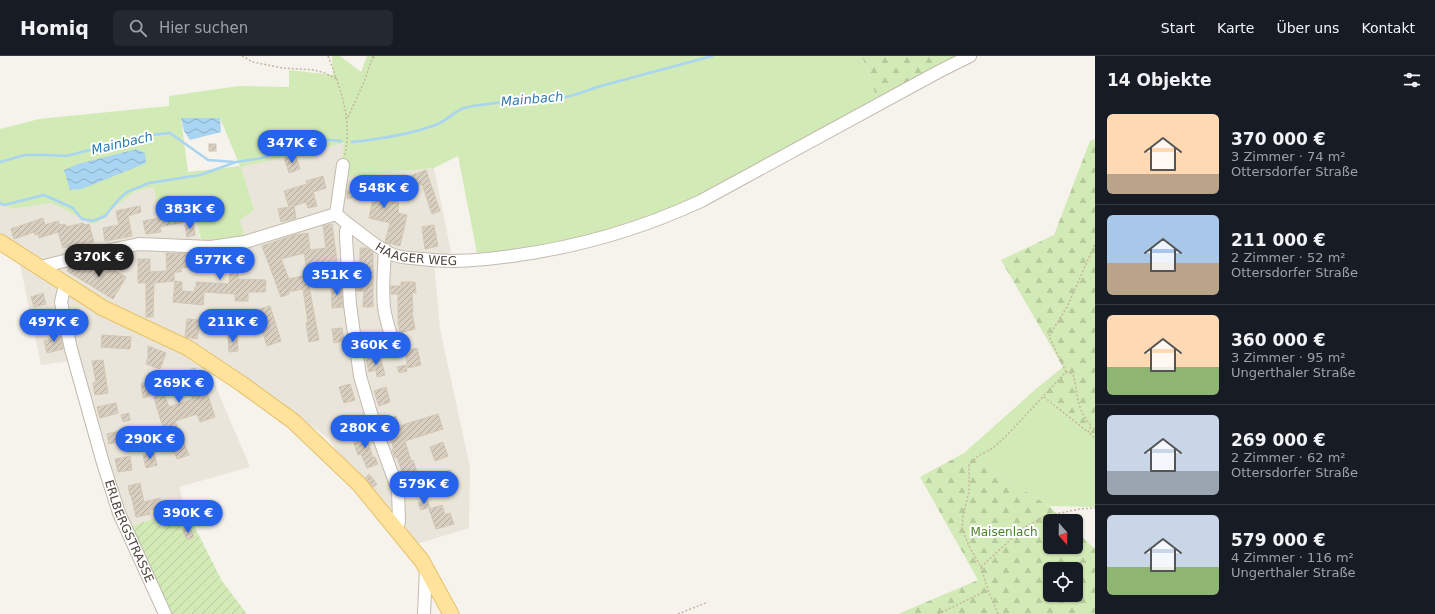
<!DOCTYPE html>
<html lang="de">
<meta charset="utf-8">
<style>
:root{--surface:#171b24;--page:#242831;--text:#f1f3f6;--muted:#9ea1a6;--line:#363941;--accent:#2563eb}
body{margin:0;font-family:"DejaVu Sans",sans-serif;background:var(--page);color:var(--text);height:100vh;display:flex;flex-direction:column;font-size:15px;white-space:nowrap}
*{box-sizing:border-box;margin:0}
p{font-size:13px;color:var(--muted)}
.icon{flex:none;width:22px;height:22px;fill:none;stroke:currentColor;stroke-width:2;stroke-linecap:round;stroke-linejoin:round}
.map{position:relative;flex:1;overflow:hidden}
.side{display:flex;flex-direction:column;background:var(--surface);width:340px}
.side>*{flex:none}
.needle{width:26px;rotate:160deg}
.fabs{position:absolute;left:1043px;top:458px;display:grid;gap:8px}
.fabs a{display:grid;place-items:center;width:40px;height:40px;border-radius:6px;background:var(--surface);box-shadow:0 1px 3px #0004;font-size:20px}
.price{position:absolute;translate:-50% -34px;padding:0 9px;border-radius:14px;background:var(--accent);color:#fff;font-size:13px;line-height:26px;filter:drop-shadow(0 1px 2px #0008)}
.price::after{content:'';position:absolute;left:50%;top:24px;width:12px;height:9px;margin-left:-6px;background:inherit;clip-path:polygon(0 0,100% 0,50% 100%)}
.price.on{background:#222;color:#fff}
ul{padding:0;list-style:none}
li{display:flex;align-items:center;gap:12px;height:100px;padding:0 12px}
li+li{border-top:1px solid var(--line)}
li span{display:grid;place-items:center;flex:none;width:112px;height:80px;border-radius:6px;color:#555}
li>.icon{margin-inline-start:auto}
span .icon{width:48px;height:48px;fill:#fffc;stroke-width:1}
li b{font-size:17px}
h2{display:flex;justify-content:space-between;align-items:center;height:48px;padding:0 12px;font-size:17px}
header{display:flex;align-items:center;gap:24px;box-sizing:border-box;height:56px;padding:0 20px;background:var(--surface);border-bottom:1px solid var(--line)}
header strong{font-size:19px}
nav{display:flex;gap:22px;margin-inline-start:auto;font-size:14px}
.search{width:280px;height:36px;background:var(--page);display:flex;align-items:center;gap:10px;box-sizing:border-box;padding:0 14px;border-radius:6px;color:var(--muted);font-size:15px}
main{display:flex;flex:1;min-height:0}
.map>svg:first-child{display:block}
</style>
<header>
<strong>Homiq</strong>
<div class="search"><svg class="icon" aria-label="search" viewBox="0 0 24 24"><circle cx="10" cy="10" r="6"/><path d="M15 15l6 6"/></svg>Hier suchen</div>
<nav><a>Start</a><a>Karte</a><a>Über uns</a><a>Kontakt</a></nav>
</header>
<main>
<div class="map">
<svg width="1095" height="558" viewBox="0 0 1095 558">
<defs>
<pattern id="forest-firs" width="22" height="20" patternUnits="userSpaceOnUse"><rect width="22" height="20" fill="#d2eab5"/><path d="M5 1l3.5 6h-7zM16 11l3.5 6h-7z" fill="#b6ca9c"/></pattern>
<pattern id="garden-furrows" width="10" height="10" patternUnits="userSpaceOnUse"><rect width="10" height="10" fill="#d2eab5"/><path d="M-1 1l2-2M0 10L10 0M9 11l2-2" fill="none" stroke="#b6ca9c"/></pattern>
<pattern id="water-waves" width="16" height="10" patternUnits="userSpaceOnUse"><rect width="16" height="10" fill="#a9d4f2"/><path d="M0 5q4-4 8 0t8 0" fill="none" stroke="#8caec5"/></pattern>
<pattern id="building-hatch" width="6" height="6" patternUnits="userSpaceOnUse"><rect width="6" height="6" fill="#d8cfc1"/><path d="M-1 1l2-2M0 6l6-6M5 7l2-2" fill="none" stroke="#b1aa9e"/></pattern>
</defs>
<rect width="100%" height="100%" fill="#f6f3ec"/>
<polygon fill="#eae5da" points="345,87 340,122 434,112 452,201 434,205 440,273 470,411 469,472 404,492 328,382 280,347 198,289 250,411 179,431 185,452 129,471 113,431 78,304 41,309 17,194 0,183 0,146 13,153 51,147 70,157 105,162 114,151 136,135 154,131 191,147 201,187 240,164 254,154 240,111"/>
<g fill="#d2eab5" fill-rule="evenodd">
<path d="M 332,0 L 340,0 L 361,16 L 367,0 L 862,0 L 879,48 L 680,155 L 571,190 L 477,197 L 458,100 L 434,112 L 340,122 L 344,87 L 241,111 L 254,154 L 240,164 L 245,182 L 202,187 L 191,147 L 158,154 L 154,131 L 136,135 L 114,151 L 105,162 L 93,168 L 51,147 L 13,153 L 0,146 L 0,73 L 39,63 L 169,50 L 169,40 L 239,30 L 289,31 L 289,14 L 333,19 ZM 181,62 L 220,62 L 240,110 L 188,116 Z"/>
<polygon points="1037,332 1095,381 1095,451 1049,450 964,397"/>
</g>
<g fill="url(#forest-firs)" fill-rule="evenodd">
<polygon points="862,0 968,0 879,48"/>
<polygon points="1095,83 1095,381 1037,332 1063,311 1001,204 1054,179 1090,85"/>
<path d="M 964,397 L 1049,450 L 1065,465 L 1050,465 L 1050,491 L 1076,491 L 1076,475 L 1095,493 L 1095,558 L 898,558 L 978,524 L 920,421 ZM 1050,513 L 1076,513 L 1076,539 L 1050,539 Z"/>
</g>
<polygon fill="url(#garden-furrows)" points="185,452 222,525 247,558 171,558 129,471"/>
<g fill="url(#water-waves)">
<polygon points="181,62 220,62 221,76 190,84 184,75"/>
<polygon points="137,93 145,97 146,107 82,133 70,134 64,114 78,108"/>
</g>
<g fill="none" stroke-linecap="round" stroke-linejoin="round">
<g stroke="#a9d4f2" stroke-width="2.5">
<path d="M 352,86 C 381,83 412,78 438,68 C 447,64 455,55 464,52 C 496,44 528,47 561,42 C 575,40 587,34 601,30 C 638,20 675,10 712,0"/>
<polyline points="0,106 25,99 47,99 66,100 151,79 170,77 208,104 234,106"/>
<polyline points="0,147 4,149 44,139 73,152 82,163 93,165 105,160 119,143 127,136 149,127 200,119 236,106 262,102 301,88 328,84 341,85"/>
</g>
</g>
<g fill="url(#building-hatch)" stroke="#d3c7b4" fill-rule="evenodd">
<rect x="209" y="88" width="7" height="7"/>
<polygon points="295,98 300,113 289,117 284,102"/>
<polygon points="426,114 440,155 432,158 422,128 411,132 407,121"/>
<polygon points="323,120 326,132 313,136 317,150 308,152 306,146 294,150 296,162 281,166 278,153 289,151 284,135 307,128 306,125"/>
<polygon points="381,127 381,132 399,133 398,157 407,159 400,190 385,186 390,167 369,162 373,143 365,143 365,138 347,143 347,135 364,129 364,128"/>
<polygon points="140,150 141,156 128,160 132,180 105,185 103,172 119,169 116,155"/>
<polygon points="181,153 184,166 160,171 161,176 146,178 143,165 164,161 164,157"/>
<polygon points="43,162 45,169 58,165 60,169 65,168 66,171 83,167 84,169 89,168 94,186 80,189 79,188 63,192 58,176 39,182 38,178 35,179 34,176 14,183 11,173"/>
<polygon points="193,168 195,179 187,181 185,169"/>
<polygon points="332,168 337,205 306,209 304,197 281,203 289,223 307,219 319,284 309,286 306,267 308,267 303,233 288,236 289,238 281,241 262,190 294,179 308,177 310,194 326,192 323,170"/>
<polygon points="434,169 438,190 425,193 422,171"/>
<polygon points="360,192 367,192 373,196 373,251 363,251 364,235 357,235 356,221 360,221"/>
<polygon points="239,194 238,223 266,224 265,236 248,236 248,245 235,245 235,238 204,236 203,249 173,246 175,225 182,226 182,235 194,236 195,231 197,231 196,226 229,228 230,215 196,215 195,209 212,208 212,198"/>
<polygon points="166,197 190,198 191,211 181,212 181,216 174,216 174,225 154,227 153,261 146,261 146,227 138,227 138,203 150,203 150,216 167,215"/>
<polygon points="98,205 99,211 107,210 126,221 113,243 67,215 69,212"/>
<polygon points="401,226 415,226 416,237 412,237 413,256 412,256 415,273 400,277 398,266 398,238 391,238 391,230 401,230"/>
<polygon points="331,228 341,228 343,251 332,252"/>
<polygon points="43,237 46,248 34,251 31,241"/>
<polygon points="270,250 281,285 267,290 256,254"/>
<polygon points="187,263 200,264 197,283 185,281"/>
<polygon points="342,272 344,285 334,287 332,273"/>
<polygon points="60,277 63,293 47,297 44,285 51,283 50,279"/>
<polygon points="228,278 237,278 238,295 229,296"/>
<polygon points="102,279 131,281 130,293 101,291"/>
<polygon points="148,290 166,297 160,313 146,308 148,301"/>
<polygon points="417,292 421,309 408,312 405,295"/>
<polygon points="380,300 385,319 377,321 376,314 369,316 366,303"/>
<polygon points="103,304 108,337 95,339 93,327 96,326 92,305"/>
<polygon points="406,309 407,315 399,317 397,311"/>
<path d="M 195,312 L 200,325 L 203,324 L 215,361 L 200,366 L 197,358 L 175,365 L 189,399 L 177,403 L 161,365 L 153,339 L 143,342 L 141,328 L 148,325 L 149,328 ZM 188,329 L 193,343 L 169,351 L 164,337 Z"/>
<polygon points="350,328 355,344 344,347 339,331"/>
<polygon points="386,331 390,346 379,350 374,335"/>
<polygon points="116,347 118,357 100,362 97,351"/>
<polygon points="129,357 130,364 123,366 121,359"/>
<polygon points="438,358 443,373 405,385 411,405 413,404 418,419 405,424 397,401 395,402 392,393 394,393 388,375 390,374 387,363 396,360 399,370"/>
<polygon points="364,373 373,402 375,401 378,408 367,412 361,398 358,399 353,384 358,382 356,376"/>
<polygon points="123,374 126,384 109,388 107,378"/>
<polygon points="443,386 448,400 435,405 430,391"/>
<polygon points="154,396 157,409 146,412 143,399"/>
<polygon points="130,400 132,414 118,416 115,403"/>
<polygon points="451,414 454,424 430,432 427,426 443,421 441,417"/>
<polygon points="369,418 377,428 373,431 365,422"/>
<polygon points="140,427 144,446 160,442 162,452 149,454 150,458 136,461 131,439 130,439 128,430"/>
<polygon points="427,444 430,451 421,454 418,447"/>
<polygon points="442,449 445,459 450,457 454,468 436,473 429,453"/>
<polygon points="190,471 194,481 187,484 183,474"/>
</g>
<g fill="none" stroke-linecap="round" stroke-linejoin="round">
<defs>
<g id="minor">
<polyline points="343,109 336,158 349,169 346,175 346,181 350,249 360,320 375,371 398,434 399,465 397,474"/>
<path id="s1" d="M 349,169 C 362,178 375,190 389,197 C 398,202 411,202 422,203 C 452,207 482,204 512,200 C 578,191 641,173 701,145 L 938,16 L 970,0"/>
<path d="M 385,194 C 384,213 382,232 384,251 C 386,266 391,280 396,294"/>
<polyline points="40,211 101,196 139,188 211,191 245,186 336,158"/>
<path id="s2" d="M 65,228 L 61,246 L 71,293 L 103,407 L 119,457 L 165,558"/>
<polyline points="424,558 426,513"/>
</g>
<polyline id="major" points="0,186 103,252 188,292 242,328 293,365 359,428 422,505 451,558"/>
</defs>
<use href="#minor" stroke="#c2bbae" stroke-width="14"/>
<use href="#major" stroke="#e6c16a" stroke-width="17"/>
<g stroke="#c4b79f" stroke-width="1.5" stroke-dasharray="2 2" stroke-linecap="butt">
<polyline points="242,0 253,6 282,12 314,14 325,17 337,23"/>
<path d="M 328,0 C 341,34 352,62 345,99"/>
<polyline points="373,2 377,0"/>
<polyline points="348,61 364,26 373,0"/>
<polyline points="1066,316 1049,280 1067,251 1095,188"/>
<path d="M 1066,316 L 1073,318 C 1077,330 1076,344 1082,356 C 1084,361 1088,365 1091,370 L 1088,376 L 1095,382"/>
<polyline points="1044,341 1088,376"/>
<polyline points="981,511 1023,472 1045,460 1080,453 1095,452"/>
<polyline points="678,558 708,546"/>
<polyline points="938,558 988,534"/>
<polyline points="998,558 988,534 981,511 969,490 962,473 963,459 969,436 969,409 978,400 993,392 1009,377 1066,316"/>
</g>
<use href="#minor" stroke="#fff" stroke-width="12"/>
<use href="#major" stroke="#ffe39c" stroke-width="15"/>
</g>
<g text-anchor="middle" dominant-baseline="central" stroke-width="4" stroke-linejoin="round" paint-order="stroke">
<g font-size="12" fill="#4b4439" stroke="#fff">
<text stroke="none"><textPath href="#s1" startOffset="76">HAAGER WEG</textPath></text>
<text stroke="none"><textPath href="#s2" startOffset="258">ERLBERGSTRASSE</textPath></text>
</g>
<g font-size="12" fill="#4a7f2a" stroke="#fff">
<text x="1004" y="476">Maisenlach</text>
</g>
<g font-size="13" font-style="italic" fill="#2e7ab2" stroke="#fff">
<text transform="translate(532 43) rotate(-5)">Mainbach</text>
<text transform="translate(122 87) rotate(-13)">Mainbach</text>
</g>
</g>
</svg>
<div class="fabs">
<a><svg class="needle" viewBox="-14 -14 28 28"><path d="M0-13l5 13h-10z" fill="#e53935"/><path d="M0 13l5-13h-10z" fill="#9ea1a6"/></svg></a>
<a><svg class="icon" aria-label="locate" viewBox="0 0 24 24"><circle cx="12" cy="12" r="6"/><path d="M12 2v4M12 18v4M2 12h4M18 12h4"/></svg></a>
</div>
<b class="price" style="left:292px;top:108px">347K €</b>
<b class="price" style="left:384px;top:153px">548K €</b>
<b class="price" style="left:190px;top:174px">383K €</b>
<b class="price on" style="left:99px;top:222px">370K €</b>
<b class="price" style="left:220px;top:225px">577K €</b>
<b class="price" style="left:337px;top:240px">351K €</b>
<b class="price" style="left:54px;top:287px">497K €</b>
<b class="price" style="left:233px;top:287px">211K €</b>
<b class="price" style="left:376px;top:310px">360K €</b>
<b class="price" style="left:179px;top:348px">269K €</b>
<b class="price" style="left:365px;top:393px">280K €</b>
<b class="price" style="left:150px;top:404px">290K €</b>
<b class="price" style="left:424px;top:449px">579K €</b>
<b class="price" style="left:188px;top:478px">390K €</b>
</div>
<section class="side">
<h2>14 Objekte<svg class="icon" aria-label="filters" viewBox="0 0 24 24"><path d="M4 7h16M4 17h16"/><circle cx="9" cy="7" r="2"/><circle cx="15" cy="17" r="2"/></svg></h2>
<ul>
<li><span style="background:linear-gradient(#ffd9b3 75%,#b9a48a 0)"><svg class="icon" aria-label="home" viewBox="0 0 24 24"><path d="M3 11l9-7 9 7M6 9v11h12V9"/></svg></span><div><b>370 000 €</b><p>3 Zimmer · 74 m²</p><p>Ottersdorfer Straße</p></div></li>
<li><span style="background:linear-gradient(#a9c7e8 60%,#b9a48a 0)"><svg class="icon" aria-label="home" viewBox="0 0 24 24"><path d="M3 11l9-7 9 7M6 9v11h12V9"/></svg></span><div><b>211 000 €</b><p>2 Zimmer · 52 m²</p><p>Ottersdorfer Straße</p></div></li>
<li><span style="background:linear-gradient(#ffd9b3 65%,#8fb573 0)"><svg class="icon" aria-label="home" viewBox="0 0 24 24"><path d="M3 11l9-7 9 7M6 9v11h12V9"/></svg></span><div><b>360 000 €</b><p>3 Zimmer · 95 m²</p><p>Ungerthaler Straße</p></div></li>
<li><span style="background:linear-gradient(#c9d6e8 70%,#9aa5b1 0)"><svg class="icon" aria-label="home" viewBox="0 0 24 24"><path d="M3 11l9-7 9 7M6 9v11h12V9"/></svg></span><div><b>269 000 €</b><p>2 Zimmer · 62 m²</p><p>Ottersdorfer Straße</p></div></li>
<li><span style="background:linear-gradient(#c9d6e8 65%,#8fb573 0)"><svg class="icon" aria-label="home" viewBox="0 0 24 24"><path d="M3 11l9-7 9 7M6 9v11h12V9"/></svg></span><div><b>579 000 €</b><p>4 Zimmer · 116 m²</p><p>Ungerthaler Straße</p></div></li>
</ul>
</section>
</main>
